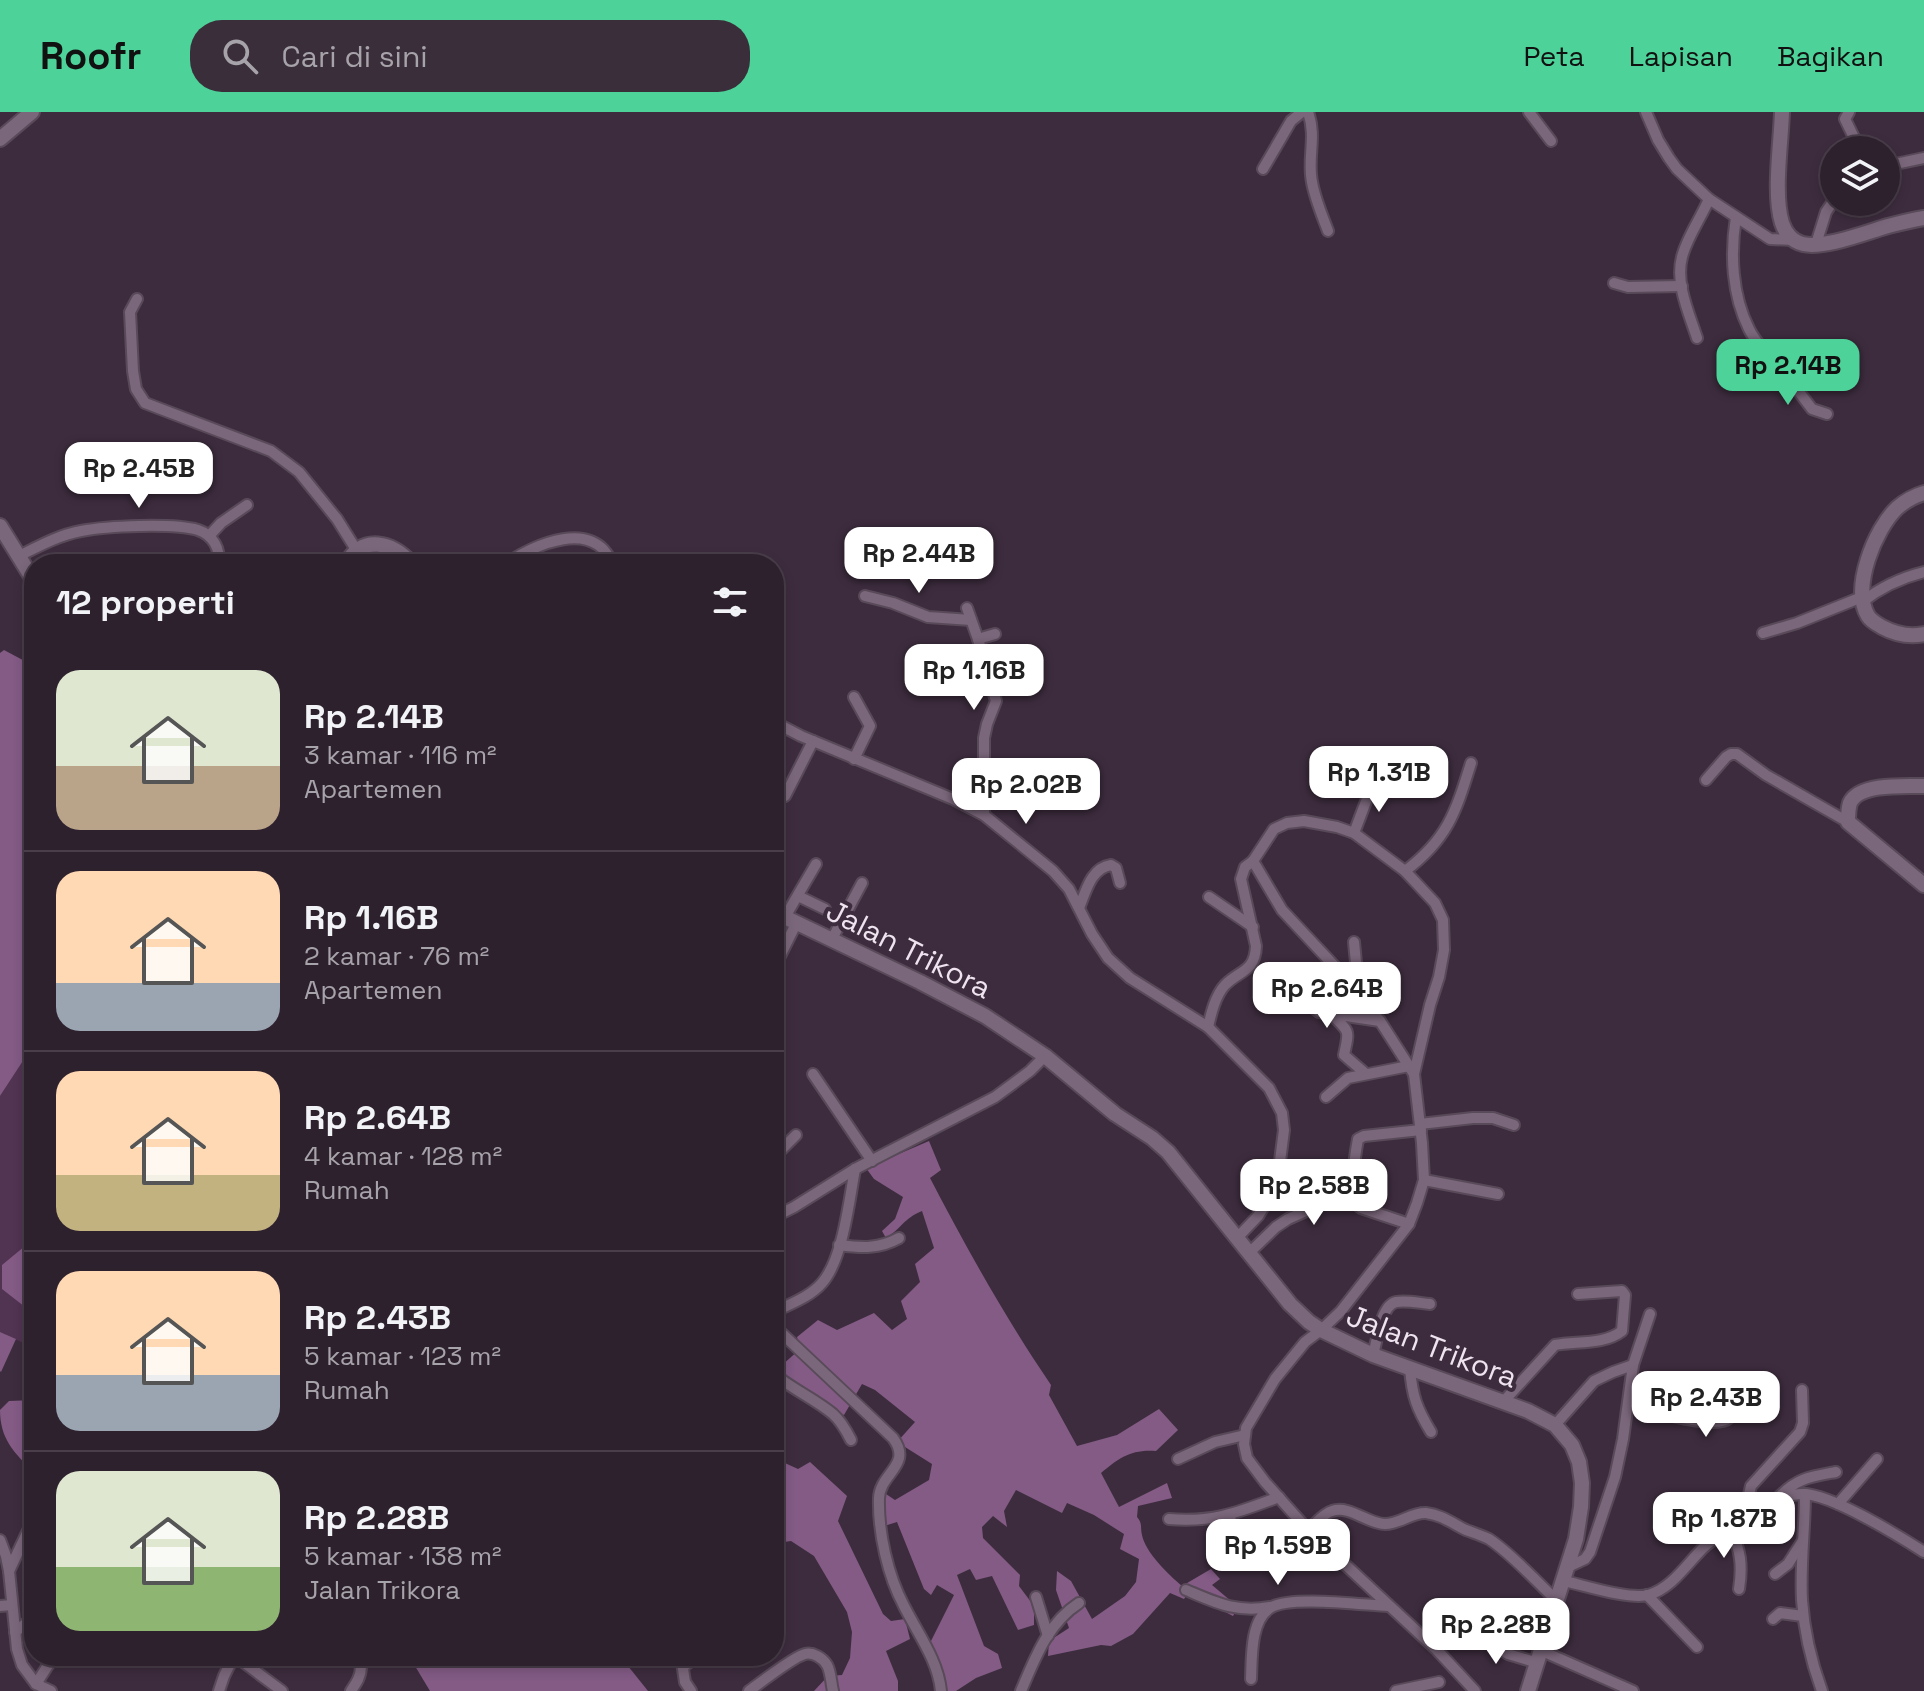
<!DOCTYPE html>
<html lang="id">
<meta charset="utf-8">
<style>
:root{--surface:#2e212e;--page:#3a2e3a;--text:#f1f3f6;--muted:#a7a3aa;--line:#493e4a;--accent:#4dd39a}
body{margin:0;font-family:"Space Grotesk",sans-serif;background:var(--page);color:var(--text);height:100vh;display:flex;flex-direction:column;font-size:30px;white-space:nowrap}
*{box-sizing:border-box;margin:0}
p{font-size:26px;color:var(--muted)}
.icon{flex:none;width:44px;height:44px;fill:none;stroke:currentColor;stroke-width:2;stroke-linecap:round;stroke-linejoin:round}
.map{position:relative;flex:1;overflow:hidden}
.drawer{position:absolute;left:24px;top:442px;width:760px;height:1112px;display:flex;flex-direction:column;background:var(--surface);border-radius:32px;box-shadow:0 4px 12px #0003,0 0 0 2px var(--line)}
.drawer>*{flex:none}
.buttons{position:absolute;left:1820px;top:24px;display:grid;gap:16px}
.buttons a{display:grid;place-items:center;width:80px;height:80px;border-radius:50%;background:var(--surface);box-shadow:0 4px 12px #0003,0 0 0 2px var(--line);font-size:40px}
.price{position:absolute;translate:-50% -68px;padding:0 18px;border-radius:16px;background:#fff;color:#222;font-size:26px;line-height:52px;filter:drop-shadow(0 2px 4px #0008)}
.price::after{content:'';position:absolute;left:50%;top:48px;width:24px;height:18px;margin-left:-12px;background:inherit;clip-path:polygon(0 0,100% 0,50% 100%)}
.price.selected{background:var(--accent);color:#111}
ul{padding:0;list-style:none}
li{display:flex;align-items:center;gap:24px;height:200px;padding:0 32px}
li+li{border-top:2px solid var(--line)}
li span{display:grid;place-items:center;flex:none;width:224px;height:160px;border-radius:24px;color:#555}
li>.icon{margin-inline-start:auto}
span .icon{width:96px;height:96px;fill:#fffc;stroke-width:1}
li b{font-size:34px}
h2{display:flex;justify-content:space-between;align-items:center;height:96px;padding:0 32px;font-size:34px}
header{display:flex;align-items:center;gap:48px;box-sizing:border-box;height:112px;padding:0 40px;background:var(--accent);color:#111}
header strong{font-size:38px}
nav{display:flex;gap:44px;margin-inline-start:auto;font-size:28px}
.search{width:560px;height:72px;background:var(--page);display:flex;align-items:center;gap:20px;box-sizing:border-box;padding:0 28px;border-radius:32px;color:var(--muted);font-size:30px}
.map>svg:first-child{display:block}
</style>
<header>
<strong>Roofr</strong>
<div class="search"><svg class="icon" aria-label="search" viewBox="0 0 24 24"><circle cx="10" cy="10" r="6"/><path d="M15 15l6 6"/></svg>Cari di sini</div>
<nav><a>Peta</a><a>Lapisan</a><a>Bagikan</a></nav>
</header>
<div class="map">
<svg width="1924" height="1579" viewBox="0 0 1924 1579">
<rect width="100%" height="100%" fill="#3d2c3e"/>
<polygon fill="#513352" points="34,932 34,1013 30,1022 34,1025 34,1120 31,1129 3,1153 2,1176 34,1202 34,1236 0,1220 0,984"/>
<g fill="#835b85">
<polygon points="4,538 34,554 34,932 0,984 0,541"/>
<path d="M 929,1029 L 941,1058 L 930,1066 C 967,1137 1006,1207 1051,1273 L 1049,1283 L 1077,1334 L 1117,1323 L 1159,1297 L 1178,1318 L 1156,1339 C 1131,1337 1119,1346 1101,1361 L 1119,1395 L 1167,1371 L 1172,1386 L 1138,1394 L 1137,1405 C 1143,1412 1140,1415 1142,1423 C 1145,1440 1169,1463 1182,1474 L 1211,1457 L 1220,1467 L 1212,1473 L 1238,1495 L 1233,1504 L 1188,1481 L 1184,1487 L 1170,1481 L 1133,1522 L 1111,1534 L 1101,1533 L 1048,1544 L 1049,1529 L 1069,1516 L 1056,1478 L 1057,1459 L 1071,1469 L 1092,1507 L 1125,1484 L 1136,1470 L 1139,1447 L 1120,1437 L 1124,1422 L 1094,1403 L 1067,1391 L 1062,1401 L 1016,1378 L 1004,1399 L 1007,1415 L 993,1404 L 982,1415 L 983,1426 L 1020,1463 L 1019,1474 L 1034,1494 L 1034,1513 L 1018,1518 L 992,1464 L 976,1468 L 970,1457 L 957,1463 L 984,1534 L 998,1542 L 1002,1556 L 976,1566 L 956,1579 L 938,1579 L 932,1557 L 925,1541 L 954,1483 L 937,1473 L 931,1483 L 924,1477 L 897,1410 L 881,1415 L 877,1376 L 895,1388 L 929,1368 L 932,1352 L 897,1330 L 915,1310 L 875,1278 L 862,1272 L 844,1303 L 786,1273 L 774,1278 L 774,1254 L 781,1254 L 800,1237 L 797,1225 L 818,1208 L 837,1218 L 874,1201 L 892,1218 L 907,1207 L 901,1189 L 920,1170 L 915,1152 L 934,1136 L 922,1099 C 903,1107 902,1116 886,1126 L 882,1119 L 895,1107 L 903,1085 L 874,1067 L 866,1056 Z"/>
<polygon points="34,1120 34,1202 2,1177 2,1153 31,1129"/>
<polygon points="0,1220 16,1227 1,1260 0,1259"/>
<path d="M 34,1288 L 34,1360 C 14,1341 0,1327 0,1298 L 9,1289 Z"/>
<polygon points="774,1346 798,1357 810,1350 847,1384 838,1409 883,1502 891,1509 905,1507 910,1527 886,1539 898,1569 898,1579 814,1579 828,1564 842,1563 850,1546 852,1520 847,1500 814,1444 791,1429 777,1431 774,1435"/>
<polygon points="409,1544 620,1544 648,1579 430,1579"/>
</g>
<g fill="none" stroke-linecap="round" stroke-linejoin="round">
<defs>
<g id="street">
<path d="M 1308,0 C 1317,25 1307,46 1312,70 C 1315,87 1322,103 1328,119"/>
<polyline points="1529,0 1551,29"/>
<polyline points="1646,0 1658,28 1669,46 1677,57 1709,87 1770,127 1794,128"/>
<polyline points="1849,0 1845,7 1860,38"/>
<polyline points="1886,54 1924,46"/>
<polyline points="1263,57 1291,9 1302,0"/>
<path d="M 1736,105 C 1730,142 1732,183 1749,217 C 1754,228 1764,238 1771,248 C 1792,254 1807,247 1823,234"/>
<polyline points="1816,132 1826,100 1834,88"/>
<polyline points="1614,171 1628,175 1682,174"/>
<polyline points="137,187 130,200 133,259 136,277 145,291 271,339 299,360 337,407 357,439"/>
<path d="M 1697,226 C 1689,201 1675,171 1682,145 C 1687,125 1701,106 1709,87"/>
<polyline points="1772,250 1790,268 1812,297 1827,302"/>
<polyline points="209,424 221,411 247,393"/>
<path d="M 19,444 C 39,434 59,423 81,419 C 107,414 173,411 198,418 C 213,423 221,437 218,452"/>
<path d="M 506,452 C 534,432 595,406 612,452"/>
<polyline points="865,484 893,491 928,505 971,508"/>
<path d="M 1862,490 C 1881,475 1900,466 1924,460"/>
<polyline points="967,496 978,527 996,589 987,612 984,626 984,703"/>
<polyline points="1763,521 1797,511 1862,485"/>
<polyline points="978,527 995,522"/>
<polyline points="854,585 870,614 854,647"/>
<polyline points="774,610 801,624 953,687 984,703 1053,759 1069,777 1092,822 1108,846 1130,866 1208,915 1269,976 1282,1001 1284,1018 1279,1057 1271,1083 1258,1104 1237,1126"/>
<polyline points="1706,668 1726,645 1731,642 1737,642 1766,663 1848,710"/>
<polyline points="785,684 813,629"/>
<polyline points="1354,721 1373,671"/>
<polyline points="1253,749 1282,798 1341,861 1359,884 1380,909 1414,962"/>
<path d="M 1405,759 C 1448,727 1456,699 1471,651"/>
<polyline points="798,784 825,797"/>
<polyline points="1209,785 1253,815"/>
<path d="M 1079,796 C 1086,779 1091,756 1111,753 L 1116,756 L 1120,771"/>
<polyline points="785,805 816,752"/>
<polyline points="832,827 862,771"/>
<polyline points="1354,830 1359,882"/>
<polyline points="774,856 797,810"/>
<polyline points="1296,881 1319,900 1380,909"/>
<path d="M 1331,902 C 1351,921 1349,918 1344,943 L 1366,962"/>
<path d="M 1208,915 C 1211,902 1215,884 1225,873 C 1240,858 1255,860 1256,834 L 1241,767 L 1245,755 L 1253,749 L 1274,717 L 1287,711 L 1304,709 L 1337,715 L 1354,721 L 1405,759 L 1435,791 L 1443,808 L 1444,838 L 1439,865 L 1430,893 L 1414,962 L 1422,1031 L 1424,1068 L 1417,1091 L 1409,1112 L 1341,1199 L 1321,1218 L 1305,1230 L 1275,1267 L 1246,1316 L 1244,1332 L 1247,1346 L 1265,1370 L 1308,1418 L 1436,1537 L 1475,1579"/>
<polyline points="813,962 872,1049"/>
<polyline points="1326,985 1348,966 1409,954"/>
<polyline points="1420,1012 1473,1006 1493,1006 1514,1013"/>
<polyline points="774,1045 796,1023"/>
<polyline points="1424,1068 1498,1082"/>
<polyline points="774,1105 794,1095 855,1057 995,985 1030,959 1045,944"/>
<path d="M 1409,1112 L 1361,1096 L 1356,1092 C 1351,1071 1354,1048 1358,1027 L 1364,1024 L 1421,1018"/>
<path d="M 839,1133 C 862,1136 879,1137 899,1126"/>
<polyline points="1249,1141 1276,1115 1288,1107 1324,1091 1326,1062"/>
<path d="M 774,1200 C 790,1192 810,1185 822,1171 C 843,1147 849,1089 855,1057"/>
<path d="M 774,1214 L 893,1326 C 913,1353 880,1361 879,1386 C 878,1421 888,1464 904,1494 C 918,1522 938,1548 941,1579"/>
<path d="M 1373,1243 C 1377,1229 1381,1193 1396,1190 C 1406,1188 1419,1191 1430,1192"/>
<path d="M 1410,1256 C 1412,1284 1417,1297 1431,1320"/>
<path d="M 774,1262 C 792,1277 815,1287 833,1302 C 841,1309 846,1318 851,1328"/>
<path d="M 1503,1290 L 1555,1233 C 1577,1229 1604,1233 1622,1219 L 1625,1183 L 1622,1179 L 1578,1182"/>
<path d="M 1628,1292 C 1647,1297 1716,1319 1729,1306 C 1738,1297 1743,1283 1747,1271"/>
<polyline points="1555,1313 1594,1269 1613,1260 1633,1253"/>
<polyline points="1178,1347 1215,1330 1245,1323"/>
<path d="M 1805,1382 C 1805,1417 1800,1453 1802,1488 C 1804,1519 1811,1549 1822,1579"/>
<path d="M 1778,1386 C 1797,1366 1809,1365 1836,1360"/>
<polyline points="1838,1392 1877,1347"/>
<path d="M 1169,1407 C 1213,1411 1239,1400 1279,1385"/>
<polyline points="1743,1408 1751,1374 1800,1320 1803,1311 1802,1278"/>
<path d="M 1731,1416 C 1740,1439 1743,1452 1739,1477"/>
<path d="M 1308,1418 C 1315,1412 1324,1401 1332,1399 C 1350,1393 1368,1412 1385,1412 C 1400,1412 1412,1400 1426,1401 C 1442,1403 1452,1411 1466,1418 C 1474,1421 1481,1423 1489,1427 C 1512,1442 1537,1470 1557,1489"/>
<polyline points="0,1428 6,1444 9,1459 17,1537 22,1553 36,1572"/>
<polyline points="1217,1449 1233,1426 1230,1403"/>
<polyline points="1568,1455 1585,1447 1590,1440 1615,1365 1623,1327 1633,1253 1650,1202"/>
<polyline points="9,1459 34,1406"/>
<polyline points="1775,1462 1788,1452 1802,1430"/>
<path d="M 1564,1469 C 1583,1473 1629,1488 1648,1483 C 1671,1477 1687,1452 1703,1436 C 1716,1424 1733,1414 1748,1405 C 1758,1399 1769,1390 1779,1386 C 1786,1384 1797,1382 1803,1382 C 1831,1382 1899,1424 1924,1440"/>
<path d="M 1186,1478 C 1217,1491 1236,1501 1270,1495"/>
<polyline points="1647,1483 1697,1535"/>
<polyline points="1036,1485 1048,1524"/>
<polyline points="0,1494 12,1493"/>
<polyline points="1773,1507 1780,1501 1803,1504"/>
<polyline points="15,1520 34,1505"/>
<polyline points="1502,1525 1500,1532 1502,1538 1508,1542 1538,1551"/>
<polyline points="1542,1539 1633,1579"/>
<polyline points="235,1544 282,1579"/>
<polyline points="681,1544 685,1570 691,1579"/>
<polyline points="683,1555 697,1544"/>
<path d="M 1251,1567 C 1252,1546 1250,1509 1270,1496 C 1288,1483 1364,1493 1388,1494"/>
<polyline points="51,1579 36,1572 54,1544"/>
<polyline points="219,1579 224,1564 234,1544"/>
<path d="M 351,1579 C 357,1570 361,1564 361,1554 L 352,1544"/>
<path d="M 749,1579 C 760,1571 793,1545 805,1542 C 813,1540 823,1546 827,1553 C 831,1560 831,1571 833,1579"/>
<path d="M 1021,1579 C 1035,1546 1048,1511 1079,1491"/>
<polyline points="1396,1579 1439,1570"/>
</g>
<g id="secondary">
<path d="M 1782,0 C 1781,32 1773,82 1782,111 C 1785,121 1793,130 1803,132 C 1824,137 1867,120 1888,114 C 1900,111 1912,108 1924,106"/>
<polyline points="0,27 32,0"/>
<path d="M 1924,381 C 1914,384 1905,389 1897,396 C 1875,417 1851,476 1868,504 C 1871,509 1877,512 1882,515 C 1895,522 1910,525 1924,522"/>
<polyline points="0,414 34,469"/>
<path d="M 346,452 C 363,422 392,430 412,452"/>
<path d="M 1924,674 C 1905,674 1859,671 1850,691 C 1848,697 1848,704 1848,710 L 1924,773"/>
<polyline points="774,800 920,870 985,904 1045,944 1115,1002 1152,1026 1168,1040 1290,1192 1309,1210 1321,1218 1373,1243 1528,1299 1555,1313 1572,1333 1579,1350 1582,1371 1581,1395 1576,1427 1528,1579"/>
</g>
</defs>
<use href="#street" stroke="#594a59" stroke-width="14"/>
<use href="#secondary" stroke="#594a59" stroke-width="18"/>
<use href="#street" stroke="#7b677b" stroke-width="10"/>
<use href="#secondary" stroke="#7b677b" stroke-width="14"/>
</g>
<g text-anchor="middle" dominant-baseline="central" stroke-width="8" stroke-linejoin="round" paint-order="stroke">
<g font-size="30" fill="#eee3ee" stroke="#3d2c3e">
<text transform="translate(909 837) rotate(27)">Jalan Trikora</text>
<text transform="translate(1432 1234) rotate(21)">Jalan Trikora</text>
</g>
</g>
</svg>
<div class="buttons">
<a><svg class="icon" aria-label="layers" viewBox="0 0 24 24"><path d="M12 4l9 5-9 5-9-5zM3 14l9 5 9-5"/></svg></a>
</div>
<b class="price selected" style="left:1788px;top:295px">Rp 2.14B</b>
<b class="price" style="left:139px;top:398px">Rp 2.45B</b>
<b class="price" style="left:919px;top:483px">Rp 2.44B</b>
<b class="price" style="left:974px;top:600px">Rp 1.16B</b>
<b class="price" style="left:1379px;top:702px">Rp 1.31B</b>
<b class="price" style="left:1026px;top:714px">Rp 2.02B</b>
<b class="price" style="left:1327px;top:918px">Rp 2.64B</b>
<b class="price" style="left:1314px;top:1115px">Rp 2.58B</b>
<b class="price" style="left:1706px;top:1327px">Rp 2.43B</b>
<b class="price" style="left:1724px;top:1448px">Rp 1.87B</b>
<b class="price" style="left:1278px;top:1475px">Rp 1.59B</b>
<b class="price" style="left:1496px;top:1554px">Rp 2.28B</b>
<section class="drawer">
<h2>12 properti<svg class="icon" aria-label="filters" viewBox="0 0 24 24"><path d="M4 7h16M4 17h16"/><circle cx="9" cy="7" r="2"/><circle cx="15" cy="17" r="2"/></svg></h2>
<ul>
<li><span style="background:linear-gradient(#dfe7d0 60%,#b9a48a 0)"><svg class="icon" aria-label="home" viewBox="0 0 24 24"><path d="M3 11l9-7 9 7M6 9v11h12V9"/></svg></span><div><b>Rp 2.14B</b><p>3 kamar · 116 m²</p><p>Apartemen</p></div></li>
<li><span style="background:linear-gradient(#ffd9b3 70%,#9aa5b1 0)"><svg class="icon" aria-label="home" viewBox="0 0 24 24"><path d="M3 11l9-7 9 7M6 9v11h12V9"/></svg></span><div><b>Rp 1.16B</b><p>2 kamar · 76 m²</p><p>Apartemen</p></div></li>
<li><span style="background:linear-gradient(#ffd9b3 65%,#c2b280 0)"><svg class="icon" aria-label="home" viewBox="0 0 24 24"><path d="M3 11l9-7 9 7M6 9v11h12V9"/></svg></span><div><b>Rp 2.64B</b><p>4 kamar · 128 m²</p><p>Rumah</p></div></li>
<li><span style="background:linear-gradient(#ffd9b3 65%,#9aa5b1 0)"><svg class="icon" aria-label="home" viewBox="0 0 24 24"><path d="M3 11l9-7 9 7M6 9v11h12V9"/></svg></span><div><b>Rp 2.43B</b><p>5 kamar · 123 m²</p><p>Rumah</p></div></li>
<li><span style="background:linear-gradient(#dfe7d0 60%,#8fb573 0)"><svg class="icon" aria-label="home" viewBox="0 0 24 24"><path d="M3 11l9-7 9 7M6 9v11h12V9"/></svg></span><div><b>Rp 2.28B</b><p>5 kamar · 138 m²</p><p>Jalan Trikora</p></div></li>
</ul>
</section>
</div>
